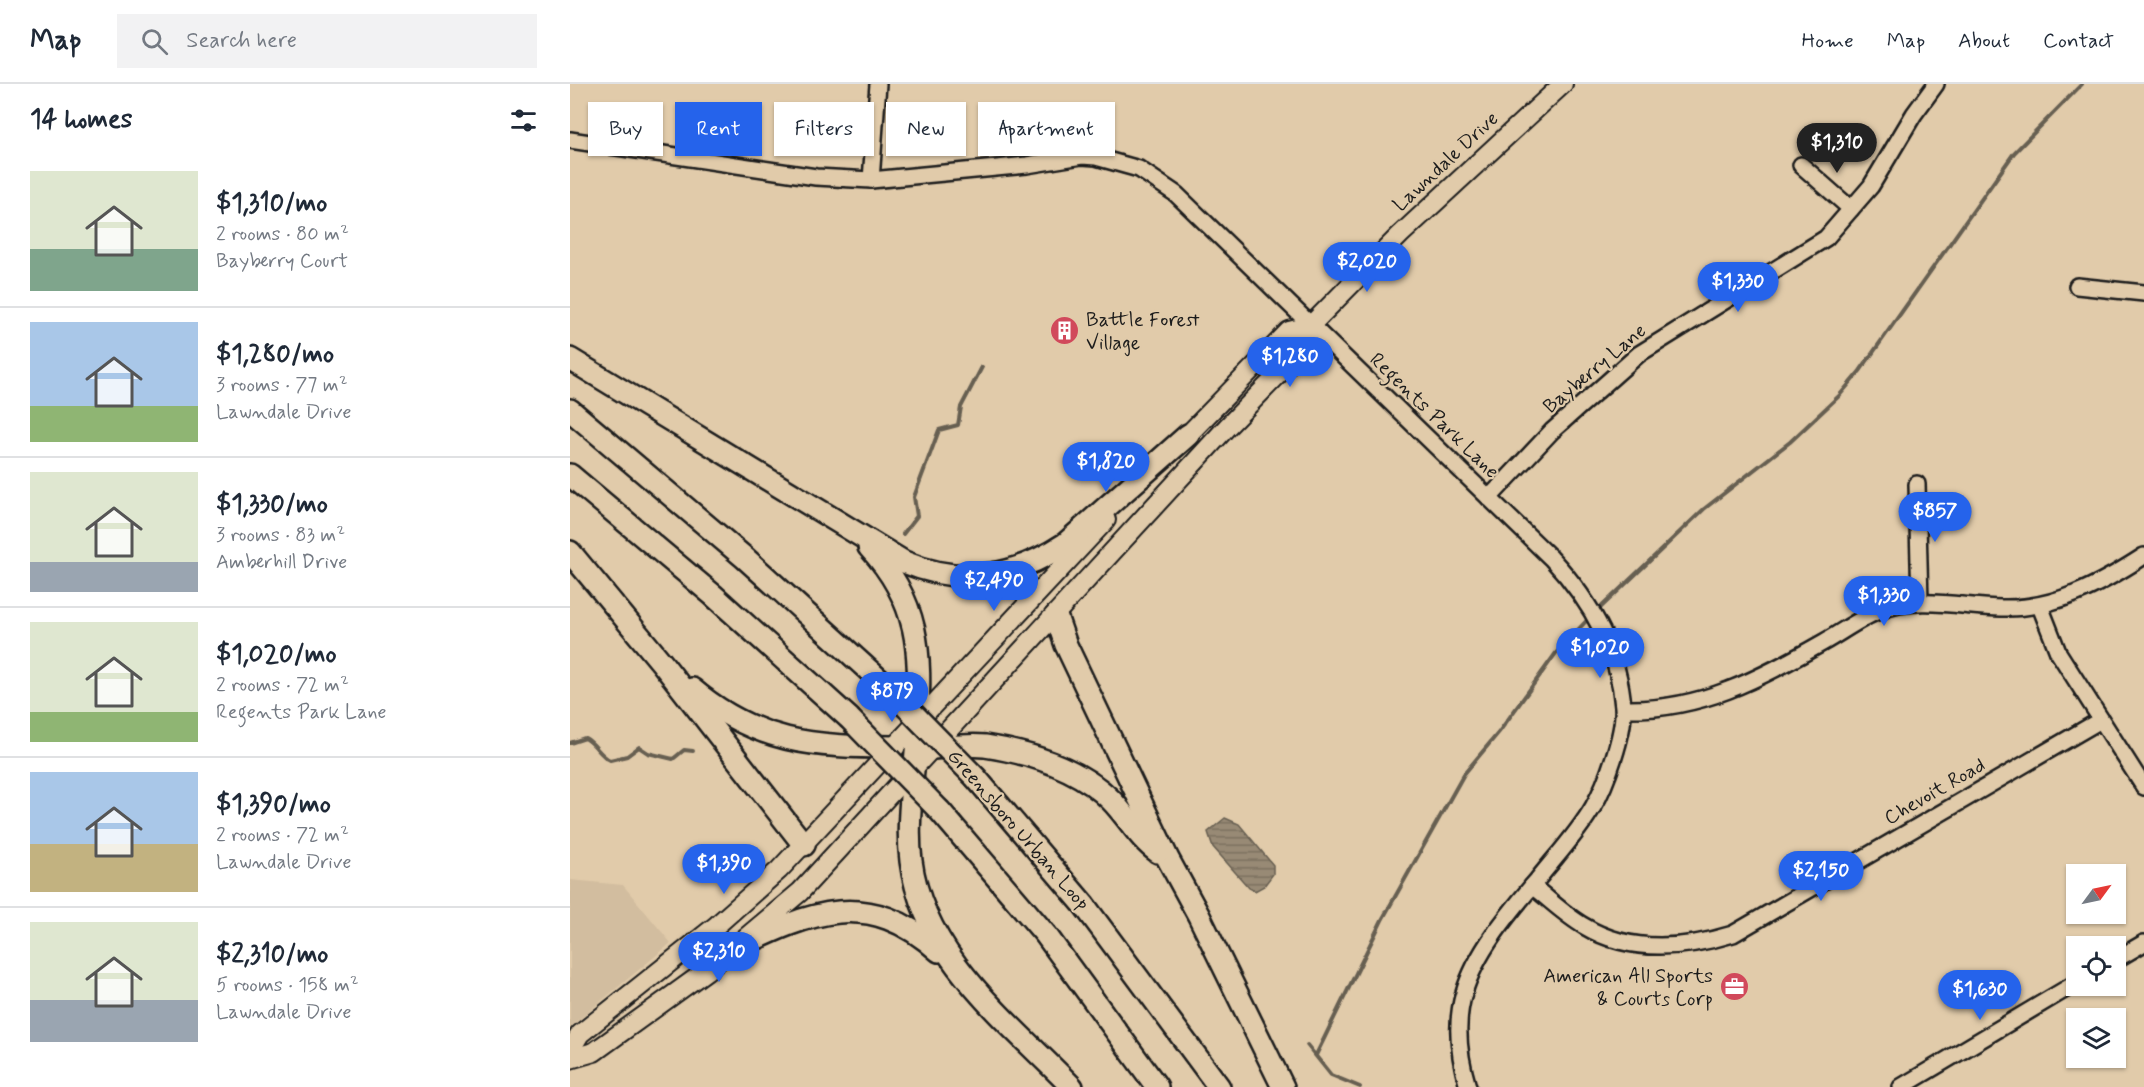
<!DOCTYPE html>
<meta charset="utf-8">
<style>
:root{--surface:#fff;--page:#f2f2f3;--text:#1f2937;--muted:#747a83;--line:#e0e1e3;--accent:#2563eb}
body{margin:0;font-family:Mynerve,sans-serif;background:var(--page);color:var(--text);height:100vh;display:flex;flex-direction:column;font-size:22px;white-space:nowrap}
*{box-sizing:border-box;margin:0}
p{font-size:20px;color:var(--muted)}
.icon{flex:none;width:33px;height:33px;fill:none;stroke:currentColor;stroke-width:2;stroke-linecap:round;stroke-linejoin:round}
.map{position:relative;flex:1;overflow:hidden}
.sheet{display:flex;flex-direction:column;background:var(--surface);width:570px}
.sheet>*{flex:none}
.banner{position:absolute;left:18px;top:18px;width:570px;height:54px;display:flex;gap:12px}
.needle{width:39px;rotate:57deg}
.fabs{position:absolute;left:1496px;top:780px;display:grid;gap:12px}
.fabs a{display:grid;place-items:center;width:60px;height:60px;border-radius:0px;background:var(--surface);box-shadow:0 2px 4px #0004;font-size:30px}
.price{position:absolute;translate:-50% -51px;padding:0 14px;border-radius:21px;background:var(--accent);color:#fff;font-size:20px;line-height:39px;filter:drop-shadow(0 2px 3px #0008)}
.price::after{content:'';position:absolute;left:50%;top:36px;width:18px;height:14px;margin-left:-9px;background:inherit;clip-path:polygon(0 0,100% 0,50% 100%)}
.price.current{background:#222;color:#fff}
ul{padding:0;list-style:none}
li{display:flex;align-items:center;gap:18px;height:150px;padding:0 30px}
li+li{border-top:2px solid var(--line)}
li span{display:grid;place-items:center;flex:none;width:168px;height:120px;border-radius:0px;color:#555}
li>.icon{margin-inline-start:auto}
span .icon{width:72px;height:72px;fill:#fffc;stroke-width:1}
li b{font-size:26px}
h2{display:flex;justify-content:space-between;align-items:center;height:72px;padding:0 30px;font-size:26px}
.tag{padding:0 21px;border-radius:0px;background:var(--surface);box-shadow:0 2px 4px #0004;font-size:21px;line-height:54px}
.tag.current{background:var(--accent);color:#fff}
header{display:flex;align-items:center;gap:36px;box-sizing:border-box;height:84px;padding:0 30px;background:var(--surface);border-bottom:2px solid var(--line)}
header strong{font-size:28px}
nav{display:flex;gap:33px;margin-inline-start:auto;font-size:21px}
.search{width:420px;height:54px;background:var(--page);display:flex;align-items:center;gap:15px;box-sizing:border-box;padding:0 21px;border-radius:0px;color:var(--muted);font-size:22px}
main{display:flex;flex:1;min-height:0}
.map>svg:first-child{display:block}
</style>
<header>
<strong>Map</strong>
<div class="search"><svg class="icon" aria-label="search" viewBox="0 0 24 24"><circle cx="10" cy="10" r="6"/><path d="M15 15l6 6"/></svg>Search here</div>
<nav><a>Home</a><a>Map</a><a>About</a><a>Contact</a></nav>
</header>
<main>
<section class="sheet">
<h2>14 homes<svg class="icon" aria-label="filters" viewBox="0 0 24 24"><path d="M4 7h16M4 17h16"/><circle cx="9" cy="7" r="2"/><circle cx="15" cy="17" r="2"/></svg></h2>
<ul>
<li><span style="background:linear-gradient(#dfe7d0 65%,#7fa58c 0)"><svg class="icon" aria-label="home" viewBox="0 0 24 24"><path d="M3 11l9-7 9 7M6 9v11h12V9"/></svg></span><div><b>$1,310/mo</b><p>2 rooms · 80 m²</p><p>Bayberry Court</p></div></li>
<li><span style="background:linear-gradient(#a9c7e8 70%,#8fb573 0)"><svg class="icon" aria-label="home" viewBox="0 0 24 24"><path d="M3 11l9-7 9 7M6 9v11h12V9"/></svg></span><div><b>$1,280/mo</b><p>3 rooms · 77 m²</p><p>Lawndale Drive</p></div></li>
<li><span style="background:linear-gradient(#dfe7d0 75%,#9aa5b1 0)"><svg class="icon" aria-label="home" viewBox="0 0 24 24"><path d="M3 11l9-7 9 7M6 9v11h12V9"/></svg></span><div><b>$1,330/mo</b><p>3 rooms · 83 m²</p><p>Amberhill Drive</p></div></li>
<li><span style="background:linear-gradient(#dfe7d0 75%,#8fb573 0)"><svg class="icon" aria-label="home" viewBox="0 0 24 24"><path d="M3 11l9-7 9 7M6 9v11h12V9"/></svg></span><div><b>$1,020/mo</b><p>2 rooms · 72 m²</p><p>Regents Park Lane</p></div></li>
<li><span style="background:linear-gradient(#a9c7e8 60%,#c2b280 0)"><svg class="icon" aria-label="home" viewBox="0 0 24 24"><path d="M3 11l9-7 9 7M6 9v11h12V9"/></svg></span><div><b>$1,390/mo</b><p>2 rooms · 72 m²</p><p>Lawndale Drive</p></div></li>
<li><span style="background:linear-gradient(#dfe7d0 65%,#9aa5b1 0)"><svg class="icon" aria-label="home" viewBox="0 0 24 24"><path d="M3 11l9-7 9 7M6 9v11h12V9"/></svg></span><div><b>$2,310/mo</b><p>5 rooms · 158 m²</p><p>Lawndale Drive</p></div></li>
</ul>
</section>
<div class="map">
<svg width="1574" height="1003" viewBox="0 0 1574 1003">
<defs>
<pattern id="water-rules" width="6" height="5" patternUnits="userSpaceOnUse" patternTransform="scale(1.5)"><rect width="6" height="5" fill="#988a75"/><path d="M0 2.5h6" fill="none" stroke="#7b705f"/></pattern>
</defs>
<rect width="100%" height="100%" fill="#e1cbaa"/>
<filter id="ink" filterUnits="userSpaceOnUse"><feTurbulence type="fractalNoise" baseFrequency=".0167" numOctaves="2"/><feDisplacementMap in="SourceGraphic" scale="12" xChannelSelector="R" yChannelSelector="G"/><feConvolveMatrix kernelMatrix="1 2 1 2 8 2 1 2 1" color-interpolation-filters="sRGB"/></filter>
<g filter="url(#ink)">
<polygon fill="#d2bd9f" points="0,796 53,801 101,859 0,943"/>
<polygon fill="url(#water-rules)" stroke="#665e51" stroke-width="1.5" points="655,734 669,740 703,781 703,790 694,802 685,807 679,804 643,763 638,748"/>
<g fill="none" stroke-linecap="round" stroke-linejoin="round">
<g stroke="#665e51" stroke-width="4">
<polyline points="333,450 347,432 344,413 369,346 388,341 391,323 412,283"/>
<polyline points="1026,528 1134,425 1220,358 1269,312 1290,287 1444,69 1512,0"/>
<path d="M 0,659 L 15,654 C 26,660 29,671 40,676 L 57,672 L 69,663 L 78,669 L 103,675 L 114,666 L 123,667"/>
<polyline points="737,961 761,991 790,1003"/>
<polyline points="746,971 812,836 894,690 929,648 986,569 1020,533"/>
</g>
<defs>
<g id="minor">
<path d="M 0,56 L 246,93 L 301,96 L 457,81 L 512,72 L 526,73 L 569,85 L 606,110 L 981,474 C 1019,515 1049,566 1053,623 C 1055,648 1036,701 1023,723 C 1008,749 987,771 968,795 C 941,827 906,867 894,909 C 885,939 889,973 898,1003"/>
<polyline points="1231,81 1281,125"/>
<polyline points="301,96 308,0"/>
<polyline points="1507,202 1574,209"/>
<polyline points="1347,400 1350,518"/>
<polyline points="919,414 982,347 1069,270 1256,154 1301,102 1344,30 1366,0"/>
<polyline points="1470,522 1488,568 1574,703"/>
<path d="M 1054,625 C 1130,627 1189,595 1254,558 C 1272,548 1290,534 1309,527 C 1348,511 1391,523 1431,524 C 1484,526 1531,500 1574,472"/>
<path d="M 962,802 C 979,815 995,831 1014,842 C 1060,870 1114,865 1163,850 L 1529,637"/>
<polyline points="1545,876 1574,859"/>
<polyline points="1331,1003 1506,899"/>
</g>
<g id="major">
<polyline points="609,360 719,247 740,242 830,151 993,0"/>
<polyline points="343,686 347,638"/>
<polyline points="0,967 10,950 147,841 209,786 536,436"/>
<polyline points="0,975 24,968 136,887 230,808 657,343 735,263 740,242"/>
</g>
<g id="highway">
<path d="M 0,275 L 334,478 C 392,502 443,494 495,460 L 618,351"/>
<polyline points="0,326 175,474 315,601"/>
<polyline points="0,391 143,511 279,634"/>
<path d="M 299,463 C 349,517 352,569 347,638"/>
<polyline points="0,468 92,579 234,761"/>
<polyline points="486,532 496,561 598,775 629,832 713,1003"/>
<path d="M 122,605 C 186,659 243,663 324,663"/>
<path d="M 364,664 C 380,663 399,660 415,662 C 460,669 508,683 541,716 C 557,732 569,755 588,768"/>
<path d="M 343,686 C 341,717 337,747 341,777 C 353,872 439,938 502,1003"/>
<polyline points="406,694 514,821 649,1003"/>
<polyline points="370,727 476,851 587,1003"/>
<path d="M 166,864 C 241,828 298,803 369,867"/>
</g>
</defs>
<use href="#minor" stroke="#1c1c1c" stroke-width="20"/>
<use href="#major" stroke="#1c1c1c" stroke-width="22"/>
<use href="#highway" stroke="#1c1c1c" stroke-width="26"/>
<use href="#minor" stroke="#e1cbaa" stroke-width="15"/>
<use href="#major" stroke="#e1cbaa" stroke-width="18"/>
<use href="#highway" stroke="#e1cbaa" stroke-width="21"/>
<defs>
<g id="highway-bridge">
<polyline points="315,601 406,694"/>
<polyline points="279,634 370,727"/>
</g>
</defs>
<use href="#highway-bridge" stroke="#1c1c1c" stroke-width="26" stroke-linecap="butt"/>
<use href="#highway-bridge" stroke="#e1cbaa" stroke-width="21"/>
</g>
</g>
<defs>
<symbol id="building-disc" viewBox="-11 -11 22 22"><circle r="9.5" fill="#d1495b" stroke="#e1cbaa"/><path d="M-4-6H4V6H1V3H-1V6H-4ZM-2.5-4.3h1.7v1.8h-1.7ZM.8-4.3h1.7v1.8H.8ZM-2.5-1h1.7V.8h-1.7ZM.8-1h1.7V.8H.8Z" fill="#fff"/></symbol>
<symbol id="office-disc" viewBox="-11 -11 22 22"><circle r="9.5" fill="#d1495b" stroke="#e1cbaa"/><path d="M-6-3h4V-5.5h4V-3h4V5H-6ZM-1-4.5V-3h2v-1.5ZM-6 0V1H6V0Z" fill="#fff"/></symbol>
</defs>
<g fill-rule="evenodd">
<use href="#building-disc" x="478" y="230" width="33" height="33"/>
<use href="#office-disc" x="1148" y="886" width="33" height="33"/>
</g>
<g text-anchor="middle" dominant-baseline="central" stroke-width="4.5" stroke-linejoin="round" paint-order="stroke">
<g font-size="20" fill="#1c1c1c" stroke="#e1cbaa">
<text transform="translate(876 78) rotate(-43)">Lawndale Drive</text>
<text transform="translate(1025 285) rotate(-40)">Bayberry Lane</text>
<text transform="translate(864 332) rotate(44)">Regents Park Lane</text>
<text transform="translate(1365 708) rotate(-30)">Chevoit Road</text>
<text transform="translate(448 746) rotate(49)">Greensboro Urban Loop</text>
</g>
<g font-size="20" fill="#1c1c1c" stroke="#e1cbaa" text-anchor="start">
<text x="516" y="236">Battle Forest<tspan x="516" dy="23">Village</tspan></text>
<text x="1143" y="892" text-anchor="end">American All Sports<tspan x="1143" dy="23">&amp; Courts Corp</tspan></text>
</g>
</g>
</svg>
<div class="fabs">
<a><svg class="needle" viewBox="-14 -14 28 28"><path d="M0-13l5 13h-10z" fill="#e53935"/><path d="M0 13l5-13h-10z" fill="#747a83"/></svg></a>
<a><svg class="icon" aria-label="locate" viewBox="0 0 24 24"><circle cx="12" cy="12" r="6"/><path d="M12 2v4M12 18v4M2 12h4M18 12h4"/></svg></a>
<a><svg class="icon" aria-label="layers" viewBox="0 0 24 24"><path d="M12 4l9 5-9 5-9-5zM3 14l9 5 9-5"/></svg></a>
</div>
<b class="price current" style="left:1267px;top:90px">$1,310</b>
<b class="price" style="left:797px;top:209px">$2,020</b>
<b class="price" style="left:1168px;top:229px">$1,330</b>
<b class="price" style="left:720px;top:304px">$1,280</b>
<b class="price" style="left:536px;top:409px">$1,820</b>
<b class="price" style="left:1365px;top:459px">$857</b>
<b class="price" style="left:424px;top:528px">$2,490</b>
<b class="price" style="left:1314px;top:543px">$1,330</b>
<b class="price" style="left:1030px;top:595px">$1,020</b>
<b class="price" style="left:322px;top:639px">$879</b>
<b class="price" style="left:154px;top:811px">$1,390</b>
<b class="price" style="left:1251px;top:818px">$2,150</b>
<b class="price" style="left:149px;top:899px">$2,310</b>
<b class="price" style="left:1410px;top:937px">$1,630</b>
<div class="banner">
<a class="tag">Buy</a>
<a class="tag current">Rent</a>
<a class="tag">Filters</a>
<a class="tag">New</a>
<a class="tag">Apartment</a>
</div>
</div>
</main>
